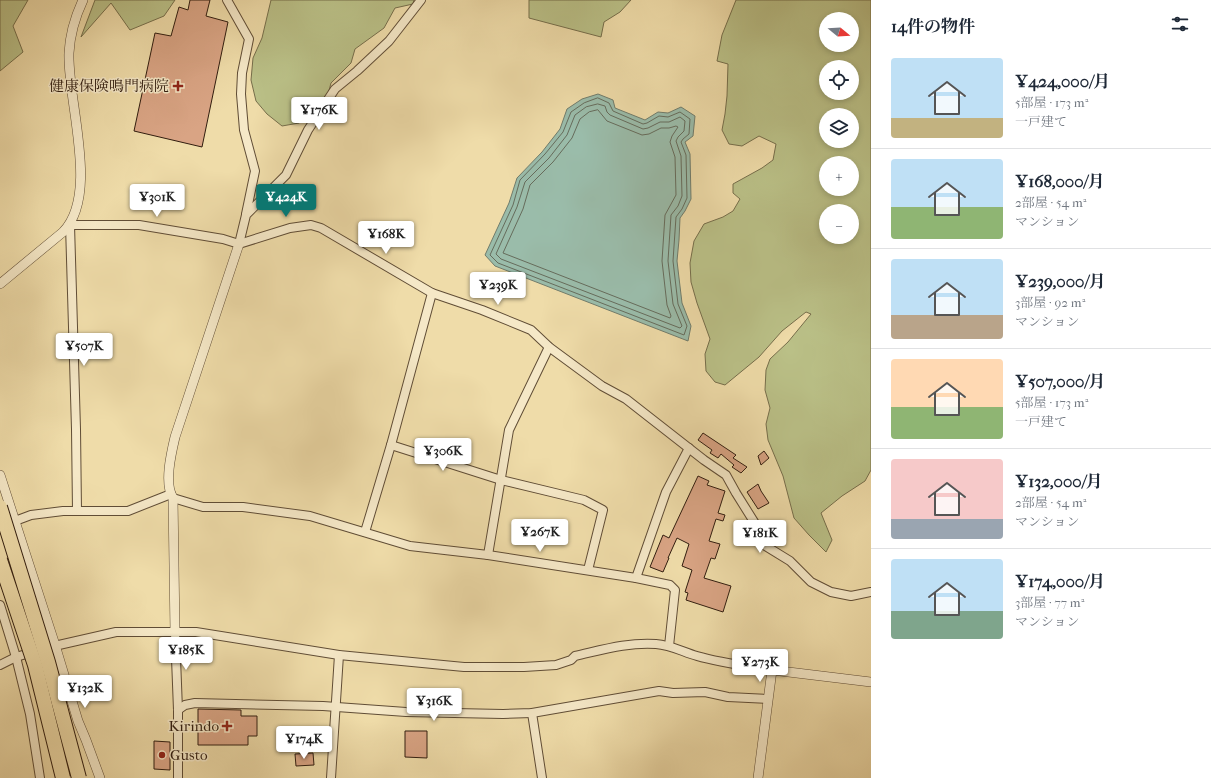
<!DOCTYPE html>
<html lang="ja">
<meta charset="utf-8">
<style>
:root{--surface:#fff;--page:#f6f6f7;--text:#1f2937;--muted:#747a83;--line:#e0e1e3;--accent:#0f766e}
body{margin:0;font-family:"IM FELL French Canon","Noto Serif JP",serif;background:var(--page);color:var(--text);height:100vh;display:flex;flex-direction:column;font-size:15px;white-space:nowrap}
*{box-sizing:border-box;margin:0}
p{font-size:13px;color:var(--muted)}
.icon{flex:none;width:22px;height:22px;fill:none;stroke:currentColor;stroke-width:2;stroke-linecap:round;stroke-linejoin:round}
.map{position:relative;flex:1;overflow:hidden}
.side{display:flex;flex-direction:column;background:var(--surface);width:340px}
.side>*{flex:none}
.needle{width:26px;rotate:108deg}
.buttons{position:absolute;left:819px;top:12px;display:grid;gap:8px}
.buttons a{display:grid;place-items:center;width:40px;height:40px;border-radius:50%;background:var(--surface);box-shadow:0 2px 6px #0003;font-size:20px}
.price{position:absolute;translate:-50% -34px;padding:0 9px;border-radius:4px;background:#fff;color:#222;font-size:13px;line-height:26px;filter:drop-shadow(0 1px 2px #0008)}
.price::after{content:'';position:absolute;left:50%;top:24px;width:12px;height:9px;margin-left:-6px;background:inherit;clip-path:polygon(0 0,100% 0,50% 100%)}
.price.current{background:var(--accent);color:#fff}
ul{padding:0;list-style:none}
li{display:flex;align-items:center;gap:12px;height:100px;padding:0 20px}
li+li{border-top:1px solid var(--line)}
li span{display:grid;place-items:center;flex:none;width:112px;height:80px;border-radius:4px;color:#555}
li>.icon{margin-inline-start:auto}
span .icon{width:48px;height:48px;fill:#fffc;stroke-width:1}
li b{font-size:17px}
h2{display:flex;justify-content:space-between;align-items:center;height:48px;padding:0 20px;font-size:17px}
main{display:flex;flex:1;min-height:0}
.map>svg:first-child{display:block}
</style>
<main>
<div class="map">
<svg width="871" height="778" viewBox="0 0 871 778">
<rect width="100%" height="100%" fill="#efdca9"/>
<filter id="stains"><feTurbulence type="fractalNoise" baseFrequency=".005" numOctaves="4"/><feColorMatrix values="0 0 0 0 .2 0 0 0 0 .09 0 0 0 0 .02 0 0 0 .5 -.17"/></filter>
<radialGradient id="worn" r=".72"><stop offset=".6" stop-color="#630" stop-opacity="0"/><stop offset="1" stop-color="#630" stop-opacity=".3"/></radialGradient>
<g fill="#bac087" stroke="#766e4b" fill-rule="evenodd">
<polygon points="0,0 28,0 13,26 23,52 0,71"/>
<polygon points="95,0 175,0 164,16 130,30 111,3 81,37"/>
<polygon points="271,0 414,0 413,4 395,8 384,28 355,49 351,63 331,83 327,98 314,112 299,123 282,126 267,114 256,101 251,80 253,58 262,38"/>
<polygon points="529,0 631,0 620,12 604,22 601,37 529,18"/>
<path d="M 736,0 L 871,0 L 871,470 L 865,481 L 842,496 L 821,513 L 832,540 L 826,552 L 809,535 L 794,518 L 783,476 L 768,440 L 766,424 L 770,408 L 765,390 L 766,370 L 770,359 L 788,342 L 811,314 L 806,312 L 782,331 L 759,357 L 725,385 L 715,382 L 706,371 L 705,354 L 710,339 L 697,303 L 691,282 L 690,263 L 694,241 L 704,224 L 723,217 L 733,211 L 740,199 L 733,193 L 733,184 L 762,168 L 773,160 L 776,144 L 759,136 L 742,146 L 729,144 L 722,130 L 725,114 L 727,96 L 728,64 L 717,61 L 722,35 ZM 826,19 L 852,19 L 852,45 L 826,45 ZM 826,67 L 852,67 L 852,93 L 826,93 ZM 826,115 L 852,115 L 852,141 L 826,141 ZM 826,163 L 852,163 L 852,189 L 826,189 ZM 826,211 L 852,211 L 852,237 L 826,237 Z"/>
</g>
<polygon fill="#9abcaa" stroke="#707c6c" points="598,94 613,100 615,108 645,120 658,112 668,113 681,107 695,116 693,136 685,142 690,154 691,199 685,211 680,218 679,240 677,261 682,303 691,326 688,341 495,266 485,255 509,203 517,178 542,152 560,129 567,109 582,99"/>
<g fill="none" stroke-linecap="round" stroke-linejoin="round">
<g stroke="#666c5c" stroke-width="1">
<polygon points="598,98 609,103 613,111 643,124 647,123 659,116 668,117 680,112 690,119 689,134 683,139 681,142 686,155 687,198 682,209 676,217 673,261 678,304 687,326 684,335 498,263 490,255 513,205 520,180 545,154 563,132 571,112 584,103"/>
<polygon points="598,104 605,106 607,112 610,115 643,129 648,128 660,122 669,122 680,117 685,121 684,131 678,137 676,141 681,156 682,196 678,206 671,215 668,261 673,304 682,326 680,328 501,259 496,254 517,207 525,182 549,158 567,135 575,115 586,107"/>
<polygon points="598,110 607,121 642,135 649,134 661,128 669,128 676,126 678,127 672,136 670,142 675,157 676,195 665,215 662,261 667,305 671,316 670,318 503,253 523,209 530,185 553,162 572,138 580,119 589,112"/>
</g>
</g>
<g fill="#d9a484" stroke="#311d0f">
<polygon points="190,0 210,0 206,16 228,22 202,147 134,131 155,33 171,36 179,7 188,10"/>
<polygon points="703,433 736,455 733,458 747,467 741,473 732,467 734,465 721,454 718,458 710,453 712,450 698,440"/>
<polygon points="764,451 769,458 761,465 758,456"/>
<polygon points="698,476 709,481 707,485 725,491 718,513 725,515 723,521 716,519 709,541 720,544 715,559 711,558 704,578 731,586 723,612 686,600 688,593 685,592 692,570 682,566 689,544 677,538 668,558 669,558 663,572 650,567 663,535 669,538"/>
<polygon points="758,484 761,491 769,503 758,509 747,492"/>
<polygon points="198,709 241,710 241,716 257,716 257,736 248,736 248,745 198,745"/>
<polygon points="405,731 427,731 427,758 405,757"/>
<polygon points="154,741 170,742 170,770 154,769"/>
<polygon points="313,753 314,765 296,766 295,754"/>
</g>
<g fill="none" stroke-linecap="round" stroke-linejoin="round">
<defs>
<g id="minor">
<polyline points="227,0 249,39 242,73 241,94 244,130 255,171 246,214"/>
<polyline points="239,244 246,215 286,175 308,130 335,89 357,71 389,41 421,0"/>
<polyline points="391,445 501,480 584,500 603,510 588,570"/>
<polyline points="173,498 203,507 243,507 310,516 410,546 488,555 636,578 670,585 675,590 669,646"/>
<polyline points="77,511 76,429 70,225 139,225 223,239 239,244 290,228 311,225 321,228 432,293 482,310 531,330 549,347 602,386 626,399 704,460 726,475 736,493 756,525 759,539 764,545 790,561 811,582 831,592 851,596 871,592"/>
<polyline points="15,521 31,515 63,511 128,511 171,494"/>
<polyline points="365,532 391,445 432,293"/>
<polyline points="488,555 509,430 549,347"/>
<polyline points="636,578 666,492 689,448"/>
<polyline points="0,605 16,657 30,714 40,778"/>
<polyline points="175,632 178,710 178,778"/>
<path d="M 50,647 L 116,632 L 196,632 L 339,655 L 464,667 L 524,667 L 556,665 L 571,660 L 575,656 C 602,650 628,642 656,644 C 671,645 683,652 697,656 C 721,663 747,666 772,670"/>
<polyline points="0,665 16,657 33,652"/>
<polyline points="178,710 185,705 195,703 323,706 406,712 503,714 532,713 659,691 673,693 705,692 728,697 768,699"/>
<polyline points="532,713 542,778"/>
<polyline points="331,778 339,655"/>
</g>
<g id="tertiary">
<path d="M 0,284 L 63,232 C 100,194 67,101 69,53 C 70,34 75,17 83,0"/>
<polyline points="0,475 55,645 78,721 86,740 100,778"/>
<path d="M 175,632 L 173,498 C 164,484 171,454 175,437 L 239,244"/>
<polyline points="758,778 772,670 871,682"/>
</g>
</defs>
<use href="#minor" stroke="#604d36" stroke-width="10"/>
<use href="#tertiary" stroke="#604d36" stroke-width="10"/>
<use href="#minor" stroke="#f5e8c7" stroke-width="8"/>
<use href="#tertiary" stroke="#f5e8c7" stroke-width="9"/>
<defs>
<g id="motorway-bridge">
<polyline points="0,507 48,662 79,778"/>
<polyline points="0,560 35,665 63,778"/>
</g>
</defs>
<use href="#motorway-bridge" stroke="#311d0f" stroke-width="16" stroke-linecap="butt"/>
<use href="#motorway-bridge" stroke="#efdca9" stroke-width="14"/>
</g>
<g fill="#8f2418" stroke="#f5e8c7" stroke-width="1.5">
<path d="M176 80h4v4h4v4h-4v4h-4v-4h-4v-4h4z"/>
<path d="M225 720h4v4h4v4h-4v4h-4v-4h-4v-4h4z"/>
<circle cx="162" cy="755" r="4"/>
</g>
<g text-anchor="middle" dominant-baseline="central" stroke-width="3" stroke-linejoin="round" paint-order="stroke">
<g font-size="15" fill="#311d0f" stroke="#f5e8c7" text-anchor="end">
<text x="169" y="86">健康保険鳴門病院</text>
<text x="219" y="726">Kirindo</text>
<text x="170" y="755" text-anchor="start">Gusto</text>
</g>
</g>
<rect width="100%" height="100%" filter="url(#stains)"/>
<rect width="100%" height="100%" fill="url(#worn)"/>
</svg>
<div class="buttons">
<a><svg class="needle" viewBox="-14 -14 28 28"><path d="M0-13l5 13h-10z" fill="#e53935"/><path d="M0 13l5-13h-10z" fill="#747a83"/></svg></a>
<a><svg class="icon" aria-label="locate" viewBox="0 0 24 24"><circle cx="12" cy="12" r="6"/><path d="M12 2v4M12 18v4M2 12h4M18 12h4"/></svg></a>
<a><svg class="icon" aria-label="layers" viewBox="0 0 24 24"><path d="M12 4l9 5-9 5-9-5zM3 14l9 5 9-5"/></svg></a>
<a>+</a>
<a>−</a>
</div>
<b class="price" style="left:319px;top:131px">¥176K</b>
<b class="price" style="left:157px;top:218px">¥301K</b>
<b class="price current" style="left:286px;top:218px">¥424K</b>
<b class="price" style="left:386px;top:255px">¥168K</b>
<b class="price" style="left:498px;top:306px">¥239K</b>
<b class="price" style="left:84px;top:367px">¥507K</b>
<b class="price" style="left:443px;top:472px">¥306K</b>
<b class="price" style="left:540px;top:553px">¥267K</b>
<b class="price" style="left:760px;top:554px">¥181K</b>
<b class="price" style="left:186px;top:671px">¥185K</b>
<b class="price" style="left:760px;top:683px">¥273K</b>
<b class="price" style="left:85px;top:709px">¥132K</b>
<b class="price" style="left:434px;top:722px">¥316K</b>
<b class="price" style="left:304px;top:760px">¥174K</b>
</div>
<section class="side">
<h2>14件の物件<svg class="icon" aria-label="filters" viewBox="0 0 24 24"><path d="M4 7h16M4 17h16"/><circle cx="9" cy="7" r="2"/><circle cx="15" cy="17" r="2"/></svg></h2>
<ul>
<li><span style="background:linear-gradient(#bfe0f5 75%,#c2b280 0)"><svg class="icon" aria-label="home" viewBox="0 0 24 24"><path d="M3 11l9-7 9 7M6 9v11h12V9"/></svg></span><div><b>¥424,000/月</b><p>5部屋 · 173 m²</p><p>一戸建て</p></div></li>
<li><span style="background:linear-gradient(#bfe0f5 60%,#8fb573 0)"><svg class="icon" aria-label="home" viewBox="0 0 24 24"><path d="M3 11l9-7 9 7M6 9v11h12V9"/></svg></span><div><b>¥168,000/月</b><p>2部屋 · 54 m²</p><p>マンション</p></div></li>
<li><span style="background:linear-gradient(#bfe0f5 70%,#b9a48a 0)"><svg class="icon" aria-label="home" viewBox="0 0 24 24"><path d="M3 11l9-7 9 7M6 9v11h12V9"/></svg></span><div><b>¥239,000/月</b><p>3部屋 · 92 m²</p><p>マンション</p></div></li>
<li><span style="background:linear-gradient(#ffd9b3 60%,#8fb573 0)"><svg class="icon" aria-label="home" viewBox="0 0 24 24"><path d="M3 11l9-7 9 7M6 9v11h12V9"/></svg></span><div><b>¥507,000/月</b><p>5部屋 · 173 m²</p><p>一戸建て</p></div></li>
<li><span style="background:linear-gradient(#f6c9c9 75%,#9aa5b1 0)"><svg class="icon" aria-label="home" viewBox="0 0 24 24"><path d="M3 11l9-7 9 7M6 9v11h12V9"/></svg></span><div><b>¥132,000/月</b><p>2部屋 · 54 m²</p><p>マンション</p></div></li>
<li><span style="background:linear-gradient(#bfe0f5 65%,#7fa58c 0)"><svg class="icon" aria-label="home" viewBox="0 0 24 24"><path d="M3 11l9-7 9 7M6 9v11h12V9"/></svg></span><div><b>¥174,000/月</b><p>3部屋 · 77 m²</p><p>マンション</p></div></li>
</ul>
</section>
</main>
